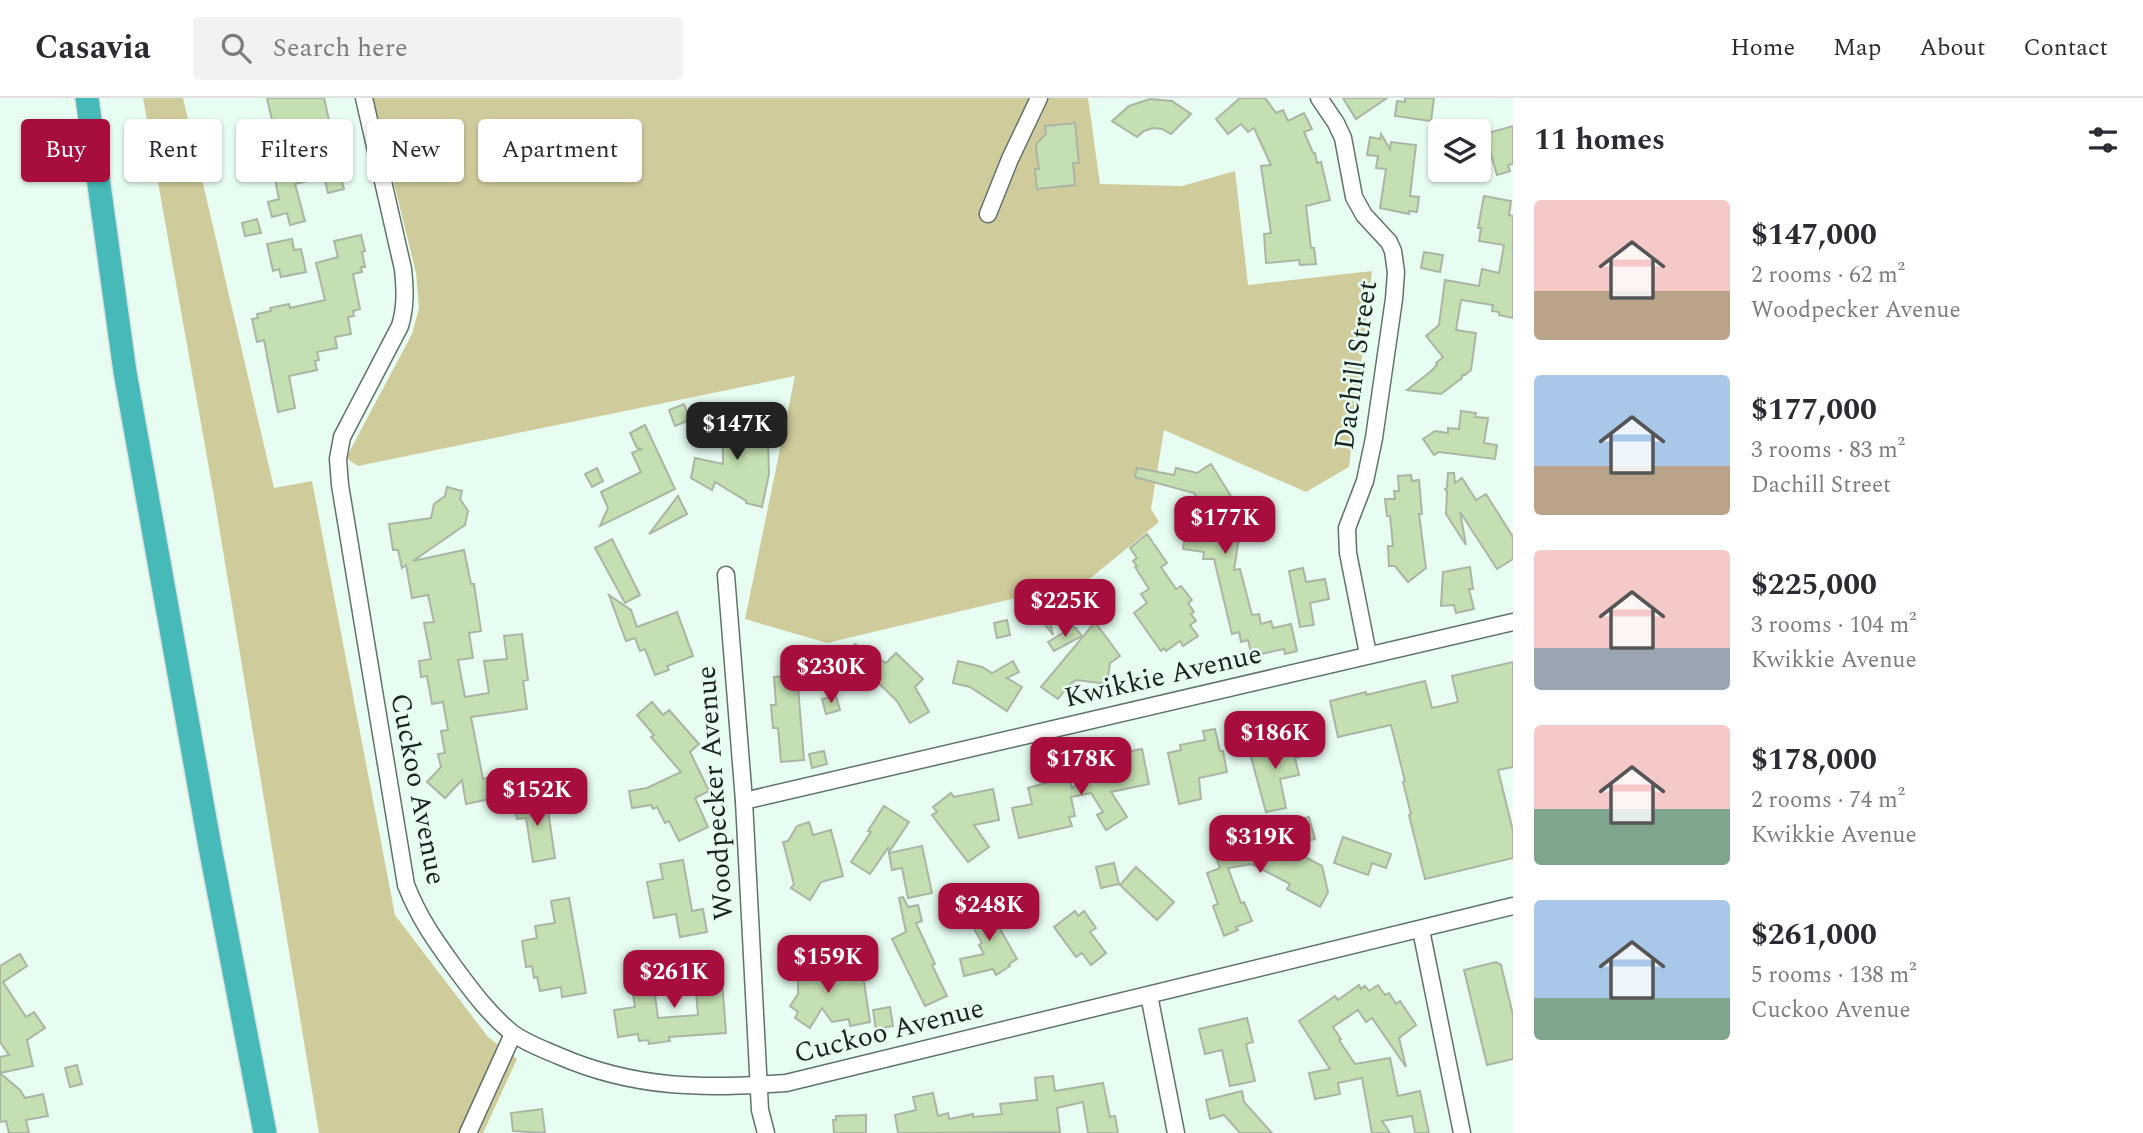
<!DOCTYPE html>
<meta charset="utf-8">
<style>
:root{--surface:#fff;--page:#f2f2f3;--text:#2b2b33;--muted:#7c7c81;--line:#e1e1e2;--accent:#a70e3d}
body{margin:0;font-family:Spectral,serif;background:var(--page);color:var(--text);height:100vh;display:flex;flex-direction:column;font-size:26px;white-space:nowrap}
*{box-sizing:border-box;margin:0}
p{font-size:23px;color:var(--muted)}
.icon{flex:none;width:38px;height:38px;fill:none;stroke:currentColor;stroke-width:2;stroke-linecap:round;stroke-linejoin:round}
.map{position:relative;flex:1;overflow:hidden}
.details{display:flex;flex-direction:column;background:var(--surface);width:630px}
.details>*{flex:none}
.top-card{position:absolute;left:21px;top:21px;width:665px;height:63px;display:flex;gap:14px}
.fabs{position:absolute;left:1428px;top:21px;display:grid;gap:14px}
.fabs a{display:grid;place-items:center;width:63px;height:63px;border-radius:7px;background:var(--surface);box-shadow:0 2px 5px #0004;font-size:35px}
.price{position:absolute;translate:-50% -60px;padding:0 16px;border-radius:14px;background:var(--accent);color:#fff;font-size:23px;line-height:46px;filter:drop-shadow(0 2px 4px #0008)}
.price::after{content:'';position:absolute;left:50%;top:42px;width:21px;height:16px;margin-left:-10px;background:inherit;clip-path:polygon(0 0,100% 0,50% 100%)}
.price.active{background:#222;color:#fff}
ul{padding:0;list-style:none}
li{display:flex;align-items:center;gap:21px;height:175px;padding:0 21px}
li span{display:grid;place-items:center;flex:none;width:196px;height:140px;border-radius:7px;color:#555}
li>.icon{margin-inline-start:auto}
span .icon{width:84px;height:84px;fill:#fffc;stroke-width:1}
li b{font-size:30px}
h2{display:flex;justify-content:space-between;align-items:center;height:84px;padding:0 21px;font-size:30px}
.pill{padding:0 24px;border-radius:7px;background:var(--surface);box-shadow:0 2px 5px #0004;font-size:24px;line-height:63px}
.pill.active{background:var(--accent);color:#fff}
header{display:flex;align-items:center;gap:42px;box-sizing:border-box;height:98px;padding:0 35px;background:var(--surface);border-bottom:2px solid var(--line)}
header strong{font-size:33px}
nav{display:flex;gap:38px;margin-inline-start:auto;font-size:24px}
.search{width:490px;height:63px;background:var(--page);display:flex;align-items:center;gap:18px;box-sizing:border-box;padding:0 24px;border-radius:7px;color:var(--muted);font-size:26px}
main{display:flex;flex:1;min-height:0}
.map>svg:first-child{display:block}
</style>
<header>
<strong>Casavia</strong>
<div class="search"><svg class="icon" aria-label="search" viewBox="0 0 24 24"><circle cx="10" cy="10" r="6"/><path d="M15 15l6 6"/></svg>Search here</div>
<nav><a>Home</a><a>Map</a><a>About</a><a>Contact</a></nav>
</header>
<main>
<div class="map">
<svg width="1513" height="1035" viewBox="0 0 1513 1035">
<rect width="100%" height="100%" fill="#e7fdf2"/>
<g fill="#d0cb9b">
<polygon points="143,0 183,0 274,390 312,383 395,817 488,939 517,961 483,1035 319,1035 215,404"/>
<polygon points="373,0 1088,0 1100,86 1182,88 1235,73 1248,187 1372,173 1349,369 1306,394 1164,332 1151,411 1159,424 1087,483 827,545 745,521 795,278 358,368 346,360 412,236 419,210 416,175"/>
</g>
<g fill="#c4e0b2" stroke="#aab5a3" stroke-width="2">
<polygon points="267,0 324,0 334,44 331,44 344,91 328,95 324,79 295,86 305,123 290,127 287,115 272,119 268,104 279,101 271,61 261,63 258,49 272,46 271,42 276,40"/>
<polygon points="1240,0 1265,0 1276,15 1283,12 1288,23 1304,15 1312,31 1304,34 1313,55 1315,55 1317,65 1321,64 1330,102 1306,108 1311,150 1314,150 1316,166 1300,167 1299,162 1266,165 1264,136 1271,135 1261,68 1271,67 1254,30 1248,34 1241,26 1228,36 1216,21"/>
<polygon points="1343,0 1387,0 1356,21"/>
<polygon points="1405,0 1434,0 1431,23 1395,18 1397,3 1405,4"/>
<polygon points="1150,1 1172,3 1191,16 1171,36 1162,31 1153,30 1144,33 1137,39 1112,23 1129,8"/>
<polygon points="1075,25 1079,65 1073,65 1075,87 1037,91 1035,71 1039,71 1036,51 1037,45 1046,36 1045,28"/>
<polygon points="1513,28 1513,66 1508,67 1510,73 1497,77 1485,36"/>
<polygon points="1381,36 1390,51 1391,44 1416,47 1410,98 1419,99 1417,114 1409,113 1409,116 1380,110 1386,71 1376,70 1378,58 1367,57 1370,39 1380,41"/>
<polygon points="1484,98 1511,103 1509,117 1513,118 1513,220 1499,217 1499,214 1492,213 1493,207 1461,202 1456,232 1476,235 1471,272 1465,277 1462,277 1462,280 1441,296 1407,292 1430,274 1437,267 1436,265 1443,259 1426,238 1439,227 1445,182 1479,188 1482,171 1499,175 1504,147 1479,143 1481,130 1478,130"/>
<polygon points="257,121 261,135 245,138 242,125"/>
<polygon points="361,137 365,153 362,154 365,169 361,169 362,174 353,176 360,211 353,213 354,218 348,219 351,236 335,239 337,250 317,254 319,262 315,263 317,272 289,278 295,310 278,314 264,242 257,244 252,221 258,220 257,216 271,213 270,210 289,206 290,210 325,202 316,165 338,159 334,143"/>
<polygon points="292,141 294,152 301,151 306,174 281,179 279,171 273,173 267,146"/>
<polygon points="1424,154 1443,157 1440,174 1421,170"/>
<polygon points="684,306 690,322 675,328 669,312"/>
<polygon points="722,312 745,312 746,341 768,341 769,376 762,409 746,405 746,403 715,384 712,392 691,380 695,360 723,366"/>
<polygon points="1461,313 1476,315 1475,319 1488,320 1484,345 1497,347 1495,361 1439,354 1434,357 1423,341 1435,333 1448,335 1448,330 1459,331"/>
<polygon points="645,327 675,391 600,428 608,410 601,394 641,374 632,355 641,351 637,350 630,335"/>
<polygon points="1211,366 1234,403 1232,404 1237,427 1241,427 1234,472 1240,471 1252,517 1259,516 1261,526 1271,523 1273,530 1291,526 1297,553 1285,556 1284,551 1252,558 1248,542 1241,544 1239,534 1232,536 1214,461 1203,461 1204,454 1183,451 1186,433 1207,436 1209,420 1194,395 1135,379 1137,370 1174,377 1176,370 1197,375"/>
<polygon points="597,370 603,383 592,389 585,376"/>
<polygon points="1448,375 1454,375 1455,385 1462,380 1476,402 1486,396 1513,439 1513,461 1497,471 1460,414 1466,447 1446,416 1447,394 1445,391 1447,390"/>
<polygon points="1411,377 1412,383 1419,382 1422,416 1419,416 1426,470 1408,484 1395,468 1389,468 1388,448 1393,448 1390,418 1387,418 1385,401 1395,401 1394,393 1399,393 1398,378"/>
<polygon points="447,389 462,393 460,401 468,413 465,427 413,463 464,452 471,486 474,486 481,533 469,535 473,560 458,562 465,599 489,595 484,563 507,561 504,538 522,536 528,582 523,583 527,611 471,619 483,681 491,679 495,700 466,706 462,682 445,700 427,684 441,669 438,656 445,655 441,633 448,632 443,604 432,606 427,578 421,579 419,563 431,561 424,525 434,524 428,497 412,500 406,467 402,470 398,452 393,452 389,426 431,420 434,406 445,398"/>
<polygon points="678,398 687,416 649,436"/>
<polygon points="1147,436 1167,465 1161,469 1176,491 1181,488 1192,502 1188,505 1194,514 1191,516 1196,523 1190,527 1198,538 1183,548 1180,543 1166,553 1164,550 1161,553 1134,515 1147,505 1141,496 1149,491 1135,469 1137,468 1133,463 1137,460 1130,450"/>
<polygon points="612,441 640,497 625,505 595,450"/>
<polygon points="1470,469 1473,491 1469,491 1474,511 1456,515 1454,507 1441,508 1443,474"/>
<polygon points="1303,470 1306,484 1325,481 1329,501 1310,505 1314,527 1300,529 1289,473"/>
<polygon points="1043,496 1053,537 1037,516 1019,520 1015,502"/>
<polygon points="609,497 631,512 637,529 677,514 693,558 667,568 669,572 655,577 645,551 640,553 635,540 626,543"/>
<polygon points="1007,522 1010,537 997,540 994,525"/>
<polygon points="1095,524 1120,558 1110,565 1107,586 1076,582 1069,587 1058,601 1041,589"/>
<polygon points="1074,528 1082,538 1054,553 1048,544"/>
<polygon points="855,546 886,565 896,555 923,581 915,589 929,614 910,625 897,603 849,556"/>
<polygon points="958,563 982,569 992,575 1013,563 1019,574 1007,580 1022,589 1007,613 970,589 953,585"/>
<polygon points="1513,564 1513,669 1498,672 1513,733 1513,760 1425,781 1409,717 1411,716 1403,684 1405,683 1391,627 1338,639 1330,603 1366,594 1366,597 1425,583 1432,610 1458,604 1452,578"/>
<polygon points="797,577 804,662 781,664 778,630 773,630 771,607 776,607 774,579"/>
<polygon points="836,598 840,612 826,616 822,601"/>
<polygon points="652,604 663,617 669,612 699,646 690,654 709,693 695,700 708,729 679,743 669,723 665,725 657,709 653,711 651,707 632,710 629,693 647,690 681,674 651,639 654,637 637,617"/>
<polygon points="1215,631 1220,653 1223,653 1227,674 1199,680 1201,701 1179,706 1168,655 1181,652 1180,647 1205,642 1203,633"/>
<polygon points="1300,643 1304,658 1295,660 1299,677 1280,681 1286,710 1266,714 1249,652 1279,645 1280,648"/>
<polygon points="1142,651 1149,686 1111,694 1127,719 1106,732 1097,717 1103,714 1091,695 1071,699 1075,718 1069,719 1072,728 1019,740 1012,710 1032,706 1028,690 1069,678 1072,690 1123,658 1122,655"/>
<polygon points="824,653 827,666 812,670 809,656"/>
<polygon points="993,691 999,722 974,727 989,749 968,764 932,717 937,714 933,709 951,695 954,699"/>
<polygon points="546,699 555,760 533,764 526,720 517,721 514,705"/>
<polygon points="884,708 909,724 889,754 888,750 870,776 851,764 871,734 868,733"/>
<polygon points="1309,719 1315,741 1294,746 1289,724"/>
<polygon points="809,724 813,737 831,732 843,778 821,784 810,802 791,790 794,786 783,744 788,743 797,728"/>
<polygon points="1258,728 1261,742 1298,762 1296,754 1322,768 1328,794 1320,809 1287,791 1290,786 1252,766 1228,770 1241,805 1244,804 1252,823 1236,829 1238,832 1224,838 1213,808 1218,806 1207,775 1220,770 1211,747 1243,735 1242,732"/>
<polygon points="1343,739 1391,756 1386,770 1372,765 1368,777 1334,765"/>
<polygon points="922,748 932,795 908,800 902,770 892,772 889,755"/>
<polygon points="683,762 692,813 703,811 707,834 680,839 676,816 654,820 647,784 663,781 660,766"/>
<polygon points="1114,765 1119,786 1101,790 1096,769"/>
<polygon points="1136,769 1174,804 1157,822 1120,787"/>
<polygon points="903,799 908,809 918,807 922,823 916,825 935,866 932,867 947,898 925,908 892,841 906,834 899,800"/>
<polygon points="569,800 586,895 562,899 561,889 540,893 537,879 534,880 532,868 526,869 522,843 537,840 535,828 555,825 551,803"/>
<polygon points="987,807 990,813 998,808 1007,824 999,829 1017,861 1009,866 1010,868 996,877 993,871 964,878 960,861 984,856 979,847 982,845 967,818"/>
<polygon points="1075,813 1078,818 1084,813 1096,830 1090,834 1106,855 1091,867 1082,855 1076,859 1054,829"/>
<polygon points="20,856 27,868 3,884 26,919 34,914 45,930 27,942 33,968 0,975 20,992 25,1000 43,996 48,1018 26,1022 29,1035 9,1035 6,1023 0,1024 0,959 9,957 0,944 0,868"/>
<polygon points="792,856 812,865 827,880 854,875 855,879 863,877 870,924 850,928 849,921 832,924 822,910 810,930 795,920 798,914 790,908 798,896 798,877 786,874"/>
<polygon points="1496,864 1501,867 1513,917 1513,961 1487,967 1464,872"/>
<polygon points="721,868 726,935 669,939 670,943 649,946 648,942 639,943 638,936 618,939 614,912 635,909 630,878 652,875 658,920 698,917 694,870"/>
<polygon points="1359,887 1361,891 1365,888 1369,893 1378,887 1385,897 1389,895 1396,906 1400,903 1416,927 1399,940 1406,969 1372,920 1366,924 1358,912 1333,929 1341,941 1339,942 1355,966 1390,960 1398,998 1420,993 1429,1035 1415,1035 1412,1018 1382,1023 1390,1035 1372,1035 1362,980 1338,985 1340,996 1315,1001 1309,975 1330,971 1299,923 1335,898 1338,902"/>
<polygon points="890,909 893,928 876,931 873,912"/>
<polygon points="1247,920 1253,944 1246,946 1255,983 1230,988 1222,952 1205,956 1199,931"/>
<polygon points="77,967 82,986 70,989 65,970"/>
<polygon points="1053,978 1055,993 1103,985 1110,1019 1115,1018 1118,1035 1088,1035 1083,1004 1057,1010 1060,1034 898,1035 895,1017 916,1012 913,999 933,995 938,1018 948,1015 949,1021 973,1016 973,1019 1002,1016 1000,1006 1037,1002 1035,980"/>
<polygon points="1242,993 1244,1004 1272,1035 1240,1035 1224,1017 1210,1021 1206,1002"/>
<polygon points="542,1011 545,1035 513,1033 511,1015"/>
<polygon points="866,1017 866,1035 834,1035 833,1022 836,1022 836,1018"/>
</g>
<g fill="none" stroke-linecap="round" stroke-linejoin="round">
<defs>
<g id="minor">
<path d="M 364,0 L 403,171 C 405,191 406,208 400,228 L 342,339 L 338,361 L 340,387 L 406,787 C 419,820 434,841 455,870 C 472,893 489,916 511,934 C 525,945 543,951 559,958 C 635,991 705,991 786,985 L 1513,808"/>
<polyline points="1319,0 1336,25 1343,40 1354,99 1364,117 1389,144 1393,153 1396,174 1394,201 1374,340 1365,383 1347,430 1348,455 1368,556"/>
<polyline points="988,116 1010,61 1039,0"/>
<polyline points="726,477 744,703 760,1012 766,1035"/>
<polyline points="744,703 1513,524"/>
<polyline points="1421,832 1462,1035"/>
<polyline points="1149,897 1176,1035"/>
<polyline points="468,1035 513,936"/>
</g>
<polyline id="highway" points="87,0 125,274 210,749 265,1035"/>
</defs>
<use href="#minor" stroke="#5f7369" stroke-width="19"/>
<use href="#highway" stroke="#dfe0e0" stroke-width="26"/>
<use href="#minor" stroke="#fff" stroke-width="16"/>
<use href="#highway" stroke="#46bab8" stroke-width="23"/>
</g>
<g text-anchor="middle" dominant-baseline="central" stroke-width="5" stroke-linejoin="round" paint-order="stroke">
<g font-size="28" fill="#1a231e" stroke="#e7fdf2">
<text transform="translate(1356 267) rotate(-82)">Dachill Street</text>
<text transform="translate(1163 578) rotate(-13)">Kwikkie Avenue</text>
<text transform="translate(418 691) rotate(79)">Cuckoo Avenue</text>
<text transform="translate(715 695) rotate(-94)">Woodpecker Avenue</text>
<text transform="translate(889 933) rotate(-14)">Cuckoo Avenue</text>
</g>
</g>
</svg>
<div class="fabs">
<a><svg class="icon" aria-label="layers" viewBox="0 0 24 24"><path d="M12 4l9 5-9 5-9-5zM3 14l9 5 9-5"/></svg></a>
</div>
<b class="price active" style="left:737px;top:364px">$147K</b>
<b class="price" style="left:1225px;top:458px">$177K</b>
<b class="price" style="left:1065px;top:541px">$225K</b>
<b class="price" style="left:831px;top:607px">$230K</b>
<b class="price" style="left:1275px;top:673px">$186K</b>
<b class="price" style="left:1081px;top:699px">$178K</b>
<b class="price" style="left:537px;top:730px">$152K</b>
<b class="price" style="left:1260px;top:777px">$319K</b>
<b class="price" style="left:989px;top:845px">$248K</b>
<b class="price" style="left:828px;top:897px">$159K</b>
<b class="price" style="left:674px;top:912px">$261K</b>
<div class="top-card">
<a class="pill active">Buy</a>
<a class="pill">Rent</a>
<a class="pill">Filters</a>
<a class="pill">New</a>
<a class="pill">Apartment</a>
</div>
</div>
<section class="details">
<h2>11 homes<svg class="icon" aria-label="filters" viewBox="0 0 24 24"><path d="M4 7h16M4 17h16"/><circle cx="9" cy="7" r="2"/><circle cx="15" cy="17" r="2"/></svg></h2>
<ul>
<li><span style="background:linear-gradient(#f6c9c9 65%,#b9a48a 0)"><svg class="icon" aria-label="home" viewBox="0 0 24 24"><path d="M3 11l9-7 9 7M6 9v11h12V9"/></svg></span><div><b>$147,000</b><p>2 rooms · 62 m²</p><p>Woodpecker Avenue</p></div></li>
<li><span style="background:linear-gradient(#a9c7e8 65%,#b9a48a 0)"><svg class="icon" aria-label="home" viewBox="0 0 24 24"><path d="M3 11l9-7 9 7M6 9v11h12V9"/></svg></span><div><b>$177,000</b><p>3 rooms · 83 m²</p><p>Dachill Street</p></div></li>
<li><span style="background:linear-gradient(#f6c9c9 70%,#9aa5b1 0)"><svg class="icon" aria-label="home" viewBox="0 0 24 24"><path d="M3 11l9-7 9 7M6 9v11h12V9"/></svg></span><div><b>$225,000</b><p>3 rooms · 104 m²</p><p>Kwikkie Avenue</p></div></li>
<li><span style="background:linear-gradient(#f6c9c9 60%,#7fa58c 0)"><svg class="icon" aria-label="home" viewBox="0 0 24 24"><path d="M3 11l9-7 9 7M6 9v11h12V9"/></svg></span><div><b>$178,000</b><p>2 rooms · 74 m²</p><p>Kwikkie Avenue</p></div></li>
<li><span style="background:linear-gradient(#a9c7e8 70%,#7fa58c 0)"><svg class="icon" aria-label="home" viewBox="0 0 24 24"><path d="M3 11l9-7 9 7M6 9v11h12V9"/></svg></span><div><b>$261,000</b><p>5 rooms · 138 m²</p><p>Cuckoo Avenue</p></div></li>
</ul>
</section>
</main>
